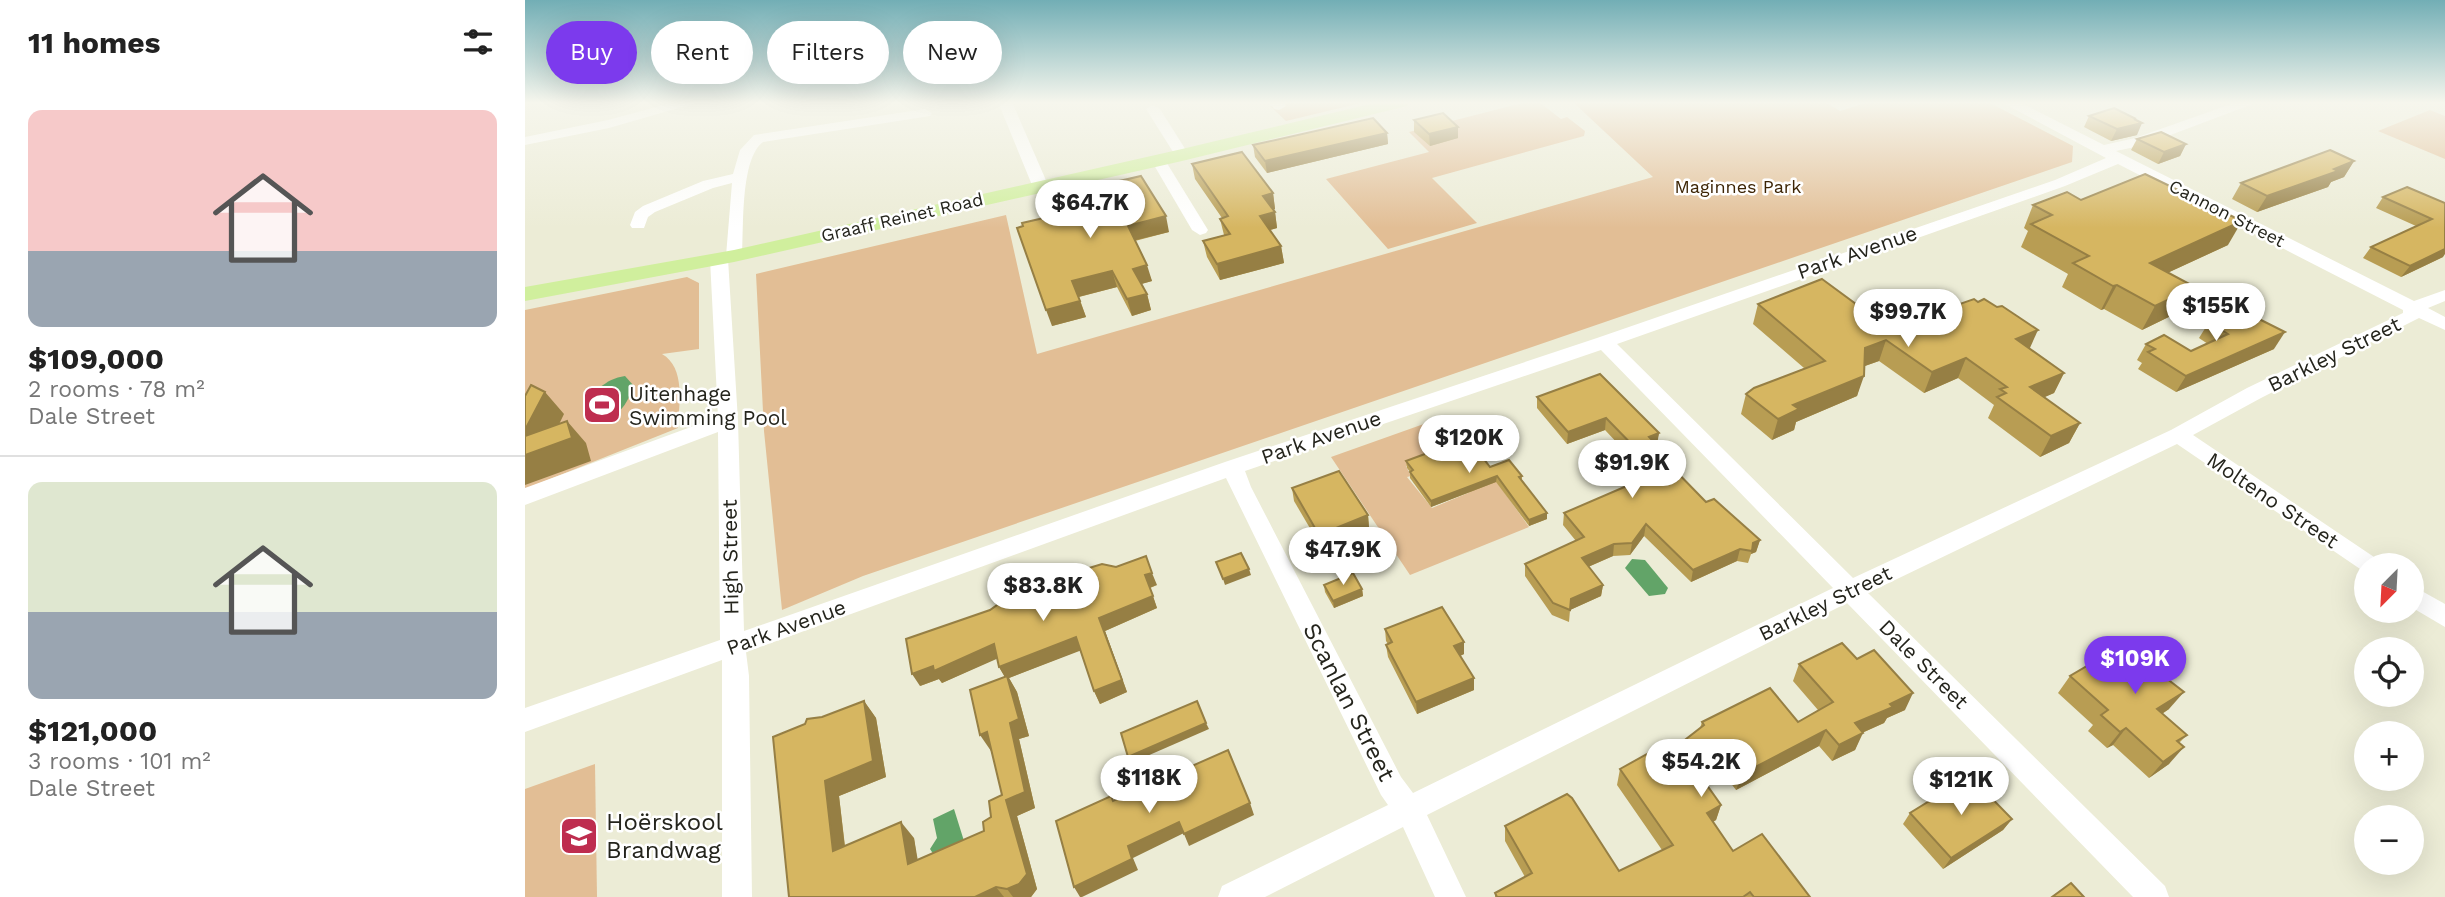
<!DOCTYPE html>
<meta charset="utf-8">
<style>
:root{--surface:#fff;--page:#f6f6f6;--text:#222;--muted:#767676;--line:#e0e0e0;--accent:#7c3aed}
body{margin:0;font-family:"Work Sans",sans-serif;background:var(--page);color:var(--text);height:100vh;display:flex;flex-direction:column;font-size:26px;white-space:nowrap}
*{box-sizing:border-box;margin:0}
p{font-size:23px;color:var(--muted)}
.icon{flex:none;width:38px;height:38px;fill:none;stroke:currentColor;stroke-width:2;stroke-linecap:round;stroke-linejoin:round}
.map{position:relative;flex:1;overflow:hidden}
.details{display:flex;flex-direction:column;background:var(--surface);width:525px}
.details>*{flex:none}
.top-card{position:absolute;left:21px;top:21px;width:665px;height:63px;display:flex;gap:14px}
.needle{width:46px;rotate:204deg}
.buttons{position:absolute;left:1829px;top:553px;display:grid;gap:14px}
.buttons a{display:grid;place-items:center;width:70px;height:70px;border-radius:50%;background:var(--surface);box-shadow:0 7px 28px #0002;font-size:35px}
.price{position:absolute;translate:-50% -60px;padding:0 16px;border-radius:24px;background:#fff;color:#222;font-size:23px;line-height:46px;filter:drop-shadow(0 2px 4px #0008)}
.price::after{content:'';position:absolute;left:50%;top:42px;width:21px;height:16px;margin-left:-10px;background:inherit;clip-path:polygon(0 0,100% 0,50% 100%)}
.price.on{background:var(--accent);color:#fff}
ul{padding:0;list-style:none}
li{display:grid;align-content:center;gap:14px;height:371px;padding:0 28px}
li+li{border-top:2px solid var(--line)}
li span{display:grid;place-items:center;height:217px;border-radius:14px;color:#555}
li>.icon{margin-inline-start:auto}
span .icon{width:126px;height:126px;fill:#fffc;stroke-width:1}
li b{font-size:30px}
h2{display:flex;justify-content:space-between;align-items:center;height:84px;padding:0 28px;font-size:30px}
.tag{padding:0 24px;border-radius:32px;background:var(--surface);box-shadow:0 7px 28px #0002;font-size:24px;line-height:63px}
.tag.on{background:var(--accent);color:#fff}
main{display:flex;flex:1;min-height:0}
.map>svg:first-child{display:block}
</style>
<main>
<section class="details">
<h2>11 homes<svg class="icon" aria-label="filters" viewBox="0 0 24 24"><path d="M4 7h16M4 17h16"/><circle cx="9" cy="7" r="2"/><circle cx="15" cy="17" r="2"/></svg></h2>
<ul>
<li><span style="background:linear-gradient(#f6c9c9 65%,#9aa5b1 0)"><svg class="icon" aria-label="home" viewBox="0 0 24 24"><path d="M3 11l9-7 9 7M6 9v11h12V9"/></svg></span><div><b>$109,000</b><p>2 rooms · 78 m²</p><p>Dale Street</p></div></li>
<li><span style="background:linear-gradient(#dfe7d0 60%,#9aa5b1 0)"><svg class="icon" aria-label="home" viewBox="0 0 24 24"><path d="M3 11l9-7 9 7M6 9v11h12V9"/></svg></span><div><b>$121,000</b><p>3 rooms · 101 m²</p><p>Dale Street</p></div></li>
</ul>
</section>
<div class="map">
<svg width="1920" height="897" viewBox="0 0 1920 897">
<rect width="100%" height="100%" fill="#ececd6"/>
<g fill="#e2be95">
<polygon points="765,102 840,102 761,121 745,106 756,106"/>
<polygon points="1001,102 1014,102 1036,119 1042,117 1060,131 1059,136 907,178 952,223 863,249 801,179 904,152 884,132"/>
<polygon points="1048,102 1300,102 1315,111 1344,102 1463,102 1548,146 1547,162 338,576 257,610 239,431 231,274 481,215 512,354 1128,177"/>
<polygon points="1905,110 1920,116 1920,159 1853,131"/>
<path d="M 162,277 L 174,283 L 174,349 L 137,354 C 161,368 154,404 153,428 L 0,489 L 0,310 Z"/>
<polygon points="923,419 942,443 881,466 886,476 882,477 907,508 943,493 969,478 1004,527 885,575 806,457 910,420 914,422"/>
<polygon points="70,764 72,897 0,897 0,789"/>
</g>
<g fill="#62a468">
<path d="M 100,376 L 108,385 C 104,405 87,426 64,422 L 60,411 C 67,392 80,379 100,376 Z"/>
<polygon points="1107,559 1120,560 1143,588 1140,594 1124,596 1100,568"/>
<polygon points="429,809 439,841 409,855 405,849 412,838 408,819"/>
</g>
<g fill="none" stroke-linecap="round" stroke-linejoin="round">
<g fill="#fff" fill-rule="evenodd">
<polygon points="150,102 174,102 84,128 0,145 0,137 83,120"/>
<polygon points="473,102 487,102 523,185 520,188 510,188 507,185"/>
<polygon points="744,102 758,102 761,106 754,110 749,109"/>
<path d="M 1476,102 L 1494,102 L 1579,145 L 1610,138 L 1712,102 L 1733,102 L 1619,145 L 1591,151 L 1889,301 L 1920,290 L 1920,301 L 1903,308 L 1920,317 L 1920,330 L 1894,318 L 1736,398 L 1668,435 L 1852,559 L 1856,565 L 1841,565 L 1841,573 L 1652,444 L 1343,593 L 1640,886 L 1644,897 L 1608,897 L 1322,603 L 902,815 L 941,897 L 910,897 L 878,827 L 740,897 L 693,897 L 697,886 L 863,805 L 856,795 L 701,478 L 221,652 L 224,676 L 227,897 L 197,897 L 197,660 L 0,732 L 0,708 L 195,640 L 193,432 L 0,505 L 0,488 L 193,417 L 185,259 L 188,255 L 194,254 L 203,259 L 213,421 L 219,631 L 700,462 L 1072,338 L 1530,180 L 1581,158 ZM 1593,164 L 1878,310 L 1878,313 L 1722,388 L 1646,430 L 1328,578 L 1092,344 L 1540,186 ZM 1076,350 L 1308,588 L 888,793 L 876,777 L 726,487 L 720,471 Z"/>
<polygon points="628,105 635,109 664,155 662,158 652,158 650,155 621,109"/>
<path d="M 400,109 L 407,113 L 405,116 L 238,142 C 215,159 219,228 217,256 L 215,260 L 209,261 L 201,256 L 207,183 L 188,188 L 130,212 L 123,217 L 119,228 L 107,228 L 105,225 L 110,212 L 118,206 L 178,181 L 208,174 L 215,150 L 229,135 Z"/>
<polygon points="633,156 640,160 683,230 681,233 675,235 667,230 626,160"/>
<polygon points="1886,585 1920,604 1920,627 1886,607"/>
</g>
<polygon fill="#d0ef9d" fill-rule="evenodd" points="853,102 884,102 882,106 657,161 209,262 0,301 0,287 209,250 657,149"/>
</g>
<g fill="#b89d53">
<polygon points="1564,116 1611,119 1612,135 1586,141 1559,127"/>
<polygon points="889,120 933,138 905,146 889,132"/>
<polygon points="862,133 863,144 742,173 730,157 728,145"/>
<polygon points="1612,139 1661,144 1655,156 1633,164 1606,150"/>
<polygon points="1829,161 1819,177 1806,182 1803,187 1732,212 1707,199 1716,183"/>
<polygon points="667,164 748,193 750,209 748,210 750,212 752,228 745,230 756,246 759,263 695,280 682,257 678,241 699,235 695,219 697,218 670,179"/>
<polygon points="526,197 644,232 610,241 627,281 616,284 622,294 626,310 607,316 592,287 554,297 561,317 527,326 532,215"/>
<polygon points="1858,197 1920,203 1918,257 1876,277 1838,258 1846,247 1891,226 1851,208"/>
<polygon points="1556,200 1703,245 1642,273 1656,311 1617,330 1579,309 1576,310 1537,287 1543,274 1496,247 1503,231 1499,228 1508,205"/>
<polygon points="1233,304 1346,315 1504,348 1539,373 1529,393 1519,397 1555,423 1544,443 1515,457 1463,418 1469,405 1433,378 1399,393 1354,361 1340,366 1332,396 1271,422 1269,430 1247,440 1216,414 1221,394 1279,368 1228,324"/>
<polygon points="1684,322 1749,349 1651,392 1613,369 1617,363 1612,360 1621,344 1666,351 1683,344 1674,338"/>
<polygon points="1012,397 1134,433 1131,445 1145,459 1144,464 1181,502 1235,540 1231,552 1226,554 1223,563 1212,561 1166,582 1119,536 1105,555 1088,556 1063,567 1078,585 1076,596 1045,610 1044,622 1027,615 1000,576 1000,564 1051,541 1038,525 1039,513 1102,486 1097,480 1099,468 1111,463 1080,430 1042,444 1012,408"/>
<polygon points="881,461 965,467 997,476 997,480 1022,519 1004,526 971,482 906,507 885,478 885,472 882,468"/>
<polygon points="767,488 843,515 844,528 796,547 769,501"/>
<polygon points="632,585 625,588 632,608 580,631 602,692 575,704 569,691 555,650 484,678 492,692 504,736 494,739 510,808 492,816 512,889 506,897 264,897 297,717 339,701 351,718 361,777 314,796 320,846 389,838 392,860 459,831 477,795 467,751 466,751 480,677 474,667 472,658 417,683 414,679 395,686 465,610 480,605"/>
<polygon points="799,585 837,589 838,596 809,608 800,592"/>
<polygon points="860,629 939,642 939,654 935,656 949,678 949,690 892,714 863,657 861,645 863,644 861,641"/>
<polygon points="1274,664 1380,710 1362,718 1359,723 1337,733 1330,750 1307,761 1294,746 1211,790 1195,769 1178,780 1196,805 1191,820 1188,822 1208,851 1285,897 970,897 970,893 1000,877 980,841 980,826 1094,871 1137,850 1092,785 1095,769 1134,752 1152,746 1175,728 1177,722 1273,722 1293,710 1268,681"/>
<polygon points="1648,673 1643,679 1644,709 1637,714 1662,735 1654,743 1644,764 1624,778 1588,745 1582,748 1563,731 1568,725 1533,693 1545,676"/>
<polygon points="1385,813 1487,819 1478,830 1418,869 1378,824"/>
</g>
<g fill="#967f44">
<polygon points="1609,119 1611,119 1608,125 1617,123 1612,135 1586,141 1592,129"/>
<polygon points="933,127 933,138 905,146 904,134"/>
<polygon points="862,133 863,144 742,173 740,161"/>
<polygon points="1661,144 1655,156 1633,164 1639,152"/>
<polygon points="1829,161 1819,177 1806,182 1803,187 1732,212 1742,196"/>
<polygon points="748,193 750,209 740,212 738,196"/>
<polygon points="750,212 752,228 738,232 735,216"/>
<polygon points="641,216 644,232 607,241 603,226"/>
<polygon points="1717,221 1703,245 1612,287 1625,263"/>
<polygon points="756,246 759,263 695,280 692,264"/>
<polygon points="1920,249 1920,254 1918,257 1876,277 1885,266"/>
<polygon points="622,265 627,281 613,285 608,269"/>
<polygon points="587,271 592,287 553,297 547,281"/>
<polygon points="1592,285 1579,309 1576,310 1588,286"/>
<polygon points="1670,287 1656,311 1617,330 1630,306"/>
<polygon points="622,294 626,310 607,316 602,299"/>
<polygon points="555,301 561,317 527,326 521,310"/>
<polygon points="1513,330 1504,350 1491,339"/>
<polygon points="1760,332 1749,349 1651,392 1661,376"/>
<polygon points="1361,340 1354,361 1334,368 1340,348"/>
<polygon points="1441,358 1433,378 1399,393 1407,372"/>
<polygon points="1539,373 1529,393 1495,408 1505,387"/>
<polygon points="1339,376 1332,396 1271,422 1269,430 1247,440 1253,419 1268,405"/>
<polygon points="20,392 39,414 23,447 42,421 61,443 66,461 0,485 0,430"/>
<polygon points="1081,418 1080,430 1042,444 1043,432"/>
<polygon points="1555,423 1544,443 1515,457 1526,436"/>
<polygon points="1134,433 1132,445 1122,449 1124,437"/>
<polygon points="972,476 971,482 906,507 906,501"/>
<polygon points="1022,513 1022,519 1004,526 1004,520"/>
<polygon points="843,515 844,528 796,547 794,535"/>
<polygon points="1121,524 1119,536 1105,555 1107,543"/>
<polygon points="1235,540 1231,552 1226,554 1228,543"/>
<polygon points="1089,544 1088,556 1056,570 1057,558"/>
<polygon points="1215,549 1212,561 1166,582 1168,570"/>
<polygon points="724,569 726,575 700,585 698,579"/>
<polygon points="627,573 632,585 624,588 620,575"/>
<polygon points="1078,585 1076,596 1045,610 1044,622 1046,599"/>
<polygon points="837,589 838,596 809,608 808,601"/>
<polygon points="628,596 632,608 580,631 602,692 575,704 569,691 574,618"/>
<polygon points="551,637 557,650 484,678 492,692 504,736 494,739 510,808 492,816 512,889 506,897 488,897 482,889 481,800 485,723 481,679 474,667"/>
<polygon points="939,642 939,654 930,658 929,646"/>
<polygon points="469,644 476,657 417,683 414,679 395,686 387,674"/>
<polygon points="949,678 949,690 892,714 891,702"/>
<polygon points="1659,692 1644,709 1618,726 1632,709"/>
<polygon points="1388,693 1380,710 1362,718 1359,723 1323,739 1330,723 1365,704"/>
<polygon points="339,701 351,718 361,777 314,796 322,866 308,851 300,781"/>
<polygon points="681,723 684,729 606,763 603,757"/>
<polygon points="1601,728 1588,745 1582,748 1595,732"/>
<polygon points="1301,730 1294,746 1211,790 1217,774"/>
<polygon points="462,732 473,748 466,751 455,735"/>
<polygon points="1338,733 1330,750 1307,761 1314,745"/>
<polygon points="1659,747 1644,764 1624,778 1638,762"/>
<polygon points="1200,753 1195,769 1167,787 1172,771"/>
<polygon points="725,803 729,815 664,846 659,834"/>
<polygon points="1196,805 1191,820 1177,828 1182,813"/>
<polygon points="1487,819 1478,830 1418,869 1426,858"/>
<polygon points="376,822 389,838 396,879 383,864"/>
<polygon points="654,822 659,833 608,858 613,870 557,897 555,897 549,887 603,846"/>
<polygon points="471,887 479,897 450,897"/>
</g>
<g fill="#d6b661" stroke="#967f44" stroke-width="2">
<polygon points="1589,108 1611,119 1609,119 1617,123 1592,129 1564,116"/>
<polygon points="918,113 933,127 904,134 889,120"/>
<polygon points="848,118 862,133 740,161 728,145"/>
<polygon points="1636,132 1661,144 1639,152 1612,139"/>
<polygon points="1805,150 1829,161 1809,169 1813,171 1742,196 1716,183"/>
<polygon points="717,152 748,193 738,196 750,212 735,216 756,246 692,264 678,241 705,234 695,219 703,216 667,164"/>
<polygon points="1620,174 1717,221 1625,263 1670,287 1630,306 1592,285 1588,286 1548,263 1564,256 1506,224 1527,215 1508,205 1542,192 1556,200"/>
<polygon points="616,176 641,216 603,226 622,265 608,269 622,294 602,299 587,271 547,281 555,301 521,310 492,228 498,226 497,223 536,214 526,197"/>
<polygon points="1882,187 1920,203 1920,249 1885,266 1846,247 1907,219 1858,197"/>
<polygon points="1297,279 1346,315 1363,308 1383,322 1449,299 1453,302 1459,299 1472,307 1477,306 1513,330 1491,339 1539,373 1505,387 1555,423 1526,436 1472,397 1481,393 1475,389 1482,387 1441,358 1407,372 1361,340 1340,348 1339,376 1268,405 1274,409 1253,419 1221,394 1229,388 1300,361 1233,304"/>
<polygon points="1714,309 1760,332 1661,376 1623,352 1630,349 1621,344 1639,335 1666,351 1703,334 1684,322"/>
<polygon points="1075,374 1134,433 1124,437 1145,459 1141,461 1181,502 1189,499 1235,540 1228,543 1227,551 1215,549 1168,570 1121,524 1107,543 1089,544 1057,558 1078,585 1046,599 1045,610 1028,603 1000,564 1059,537 1039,513 1111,482 1099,468 1121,459 1081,418 1043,432 1012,397"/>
<polygon points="6,385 20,392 0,430 0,396"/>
<polygon points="42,421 47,438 0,455 0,436"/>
<polygon points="943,438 965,467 984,460 997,476 994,477 1022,513 1004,520 972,476 906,501 885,472 888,470 881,461"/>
<polygon points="814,471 843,515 794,535 767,488"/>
<polygon points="716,553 724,569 698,579 691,562"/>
<polygon points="621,556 627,573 620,575 628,596 574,618 597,680 569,691 551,637 474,667 469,644 409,671 408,666 387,674 381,639 465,610 475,603 480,605 553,578 551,572 577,564 591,567"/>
<polygon points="828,573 837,589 808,601 799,585"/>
<polygon points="917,607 939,642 929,646 949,678 891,702 861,645 867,642 860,629"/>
<polygon points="1608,639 1648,673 1641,678 1659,692 1632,709 1662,735 1652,741 1659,747 1638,762 1601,728 1595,732 1576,715 1583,710 1545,676"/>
<polygon points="1317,643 1332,659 1349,650 1388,693 1365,704 1368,707 1330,723 1338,733 1314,745 1301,730 1217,774 1200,753 1172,771 1196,805 1182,813 1208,851 1237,834 1285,897 1229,897 1225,892 1218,897 972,897 970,893 1007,873 980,826 1042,794 1047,798 1094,871 1148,845 1095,769 1131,749 1134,752 1150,743 1152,746 1179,725 1177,722 1245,688 1273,722 1308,702 1274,664"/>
<polygon points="482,676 494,719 485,723 500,792 481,800 502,874 494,884 482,889 471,887 450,897 264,897 248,737 280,724 282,719 297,717 339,701 348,761 300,781 308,851 376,822 383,864 459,831 458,822 466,817 464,801 477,795 462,732 455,735 445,690"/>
<polygon points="672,701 681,723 603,757 596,733"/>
<polygon points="703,750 725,803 659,834 654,822 603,846 607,859 549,887 531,821 586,796 588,801"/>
<polygon points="1445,776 1487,819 1426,858 1385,813"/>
<polygon points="1546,883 1559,897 1527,897"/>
</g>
<linearGradient id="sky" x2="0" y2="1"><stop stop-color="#72aeb5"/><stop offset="0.45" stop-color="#f6f6ed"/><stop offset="1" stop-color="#f6f6ed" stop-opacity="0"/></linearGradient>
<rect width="1920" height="228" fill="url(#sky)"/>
<defs>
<symbol id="stadium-square" viewBox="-11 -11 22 22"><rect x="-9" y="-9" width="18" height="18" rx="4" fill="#be2d4f" stroke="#fff"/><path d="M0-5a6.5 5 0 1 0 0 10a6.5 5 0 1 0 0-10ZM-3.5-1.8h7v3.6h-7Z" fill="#fff"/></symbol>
<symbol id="school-square" viewBox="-11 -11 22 22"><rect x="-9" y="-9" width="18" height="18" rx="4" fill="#be2d4f" stroke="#fff"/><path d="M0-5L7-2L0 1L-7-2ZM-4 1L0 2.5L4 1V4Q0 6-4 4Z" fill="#fff"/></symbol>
</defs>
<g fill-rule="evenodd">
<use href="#stadium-square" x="55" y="383" width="44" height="44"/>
<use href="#school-square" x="32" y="814" width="44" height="44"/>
</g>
<g text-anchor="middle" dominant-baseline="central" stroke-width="5" stroke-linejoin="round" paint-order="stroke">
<g font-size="18" fill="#3d2505" stroke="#fff">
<text x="1213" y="186">Maginnes Park</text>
</g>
<g font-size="18" fill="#24241c" stroke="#fff">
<text transform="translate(1702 213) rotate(27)">Cannon Street</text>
<text transform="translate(377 217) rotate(-13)">Graaff Reinet Road</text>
</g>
<g font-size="21" fill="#24241c" stroke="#fff">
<text transform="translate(1332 252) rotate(-19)">Park Avenue</text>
<text transform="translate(1809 354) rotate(-26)">Barkley Street</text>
<text transform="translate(796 437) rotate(-19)">Park Avenue</text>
<text transform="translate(1748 500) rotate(34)">Molteno Street</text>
<text transform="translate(205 557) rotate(-91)">High Street</text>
<text transform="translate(1300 603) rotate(-26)">Barkley Street</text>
<text transform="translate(261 627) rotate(-20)">Park Avenue</text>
<text transform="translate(1399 664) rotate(45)">Dale Street</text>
</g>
<g font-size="21" fill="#24241c" stroke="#fff" text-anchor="start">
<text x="104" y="393">Uitenhage<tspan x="104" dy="24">Swimming Pool</tspan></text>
</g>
<g font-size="24" fill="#24241c" stroke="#fff">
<text transform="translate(824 702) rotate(63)">Scanlan Street</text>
</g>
<g font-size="24" fill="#24241c" stroke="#fff" text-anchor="start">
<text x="81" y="822">Hoërskool<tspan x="81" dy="28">Brandwag</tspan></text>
</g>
</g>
</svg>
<div class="buttons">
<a><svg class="needle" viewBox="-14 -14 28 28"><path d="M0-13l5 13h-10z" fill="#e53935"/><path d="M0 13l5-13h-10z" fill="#767676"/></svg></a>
<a><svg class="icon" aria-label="locate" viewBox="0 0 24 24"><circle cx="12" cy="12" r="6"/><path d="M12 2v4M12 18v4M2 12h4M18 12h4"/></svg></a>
<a>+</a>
<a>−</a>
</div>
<b class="price" style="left:565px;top:240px">$64.7K</b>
<b class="price" style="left:1691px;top:343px">$155K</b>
<b class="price" style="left:1383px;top:349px">$99.7K</b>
<b class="price" style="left:944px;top:475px">$120K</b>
<b class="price" style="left:1107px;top:500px">$91.9K</b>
<b class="price" style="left:818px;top:587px">$47.9K</b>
<b class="price" style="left:518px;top:623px">$83.8K</b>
<b class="price on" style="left:1610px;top:696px">$109K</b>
<b class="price" style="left:1176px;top:799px">$54.2K</b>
<b class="price" style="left:624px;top:815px">$118K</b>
<b class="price" style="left:1436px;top:817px">$121K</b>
<div class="top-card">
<a class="tag on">Buy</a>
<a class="tag">Rent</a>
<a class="tag">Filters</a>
<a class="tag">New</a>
</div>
</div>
</main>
